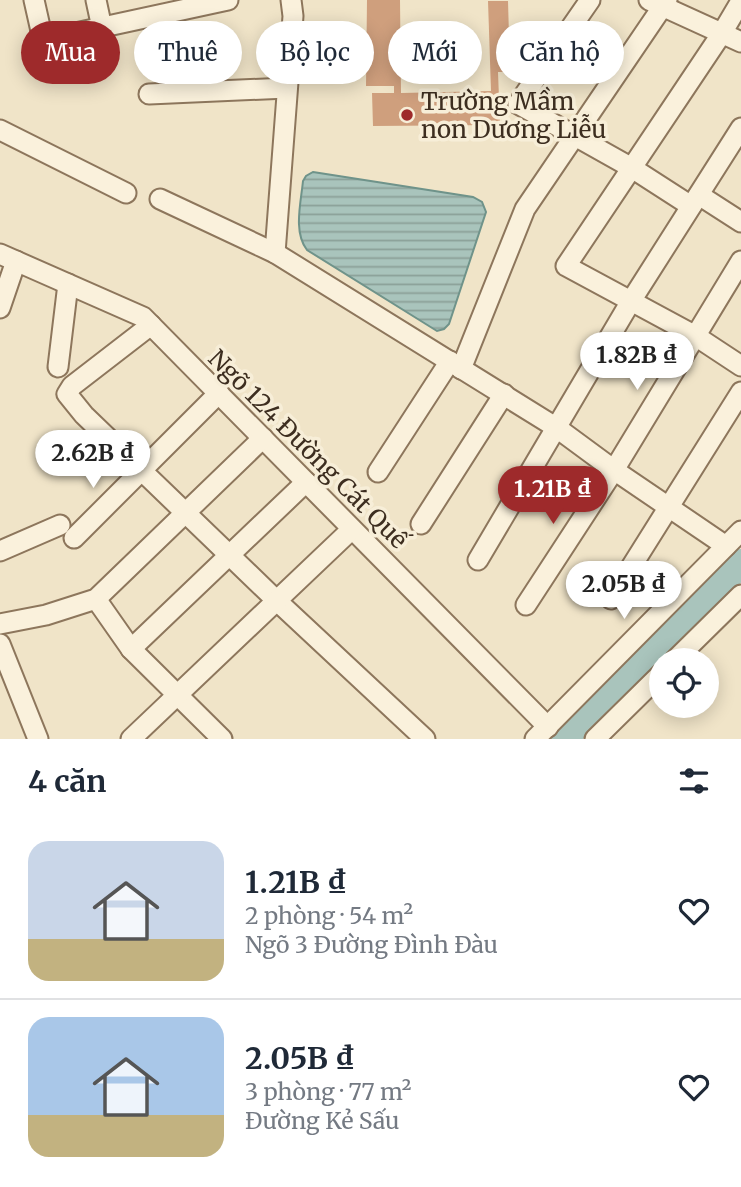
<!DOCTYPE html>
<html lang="vi">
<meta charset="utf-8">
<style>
:root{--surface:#fff;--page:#f6f6f7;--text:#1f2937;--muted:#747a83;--line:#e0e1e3;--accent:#9e2a2b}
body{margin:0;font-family:Merriweather,serif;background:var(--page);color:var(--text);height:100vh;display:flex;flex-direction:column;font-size:26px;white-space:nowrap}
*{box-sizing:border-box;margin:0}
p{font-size:23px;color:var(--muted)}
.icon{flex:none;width:38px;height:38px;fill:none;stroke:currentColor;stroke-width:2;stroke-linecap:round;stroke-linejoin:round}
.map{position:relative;height:739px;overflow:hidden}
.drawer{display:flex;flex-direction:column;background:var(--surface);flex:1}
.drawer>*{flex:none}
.top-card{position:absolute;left:21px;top:21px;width:700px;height:63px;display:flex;gap:14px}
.buttons{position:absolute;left:649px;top:648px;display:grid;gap:14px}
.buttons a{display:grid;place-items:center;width:70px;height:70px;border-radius:50%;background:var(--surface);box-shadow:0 4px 18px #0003;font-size:35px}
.price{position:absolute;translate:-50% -60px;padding:0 16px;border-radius:24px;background:#fff;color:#222;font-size:23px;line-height:46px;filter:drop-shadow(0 2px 4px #0008)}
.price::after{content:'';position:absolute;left:50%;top:42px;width:21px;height:16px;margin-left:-10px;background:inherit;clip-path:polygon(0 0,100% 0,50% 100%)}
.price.selected{background:var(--accent);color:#fff}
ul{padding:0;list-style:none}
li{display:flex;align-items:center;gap:21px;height:175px;padding:0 28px}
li+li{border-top:2px solid var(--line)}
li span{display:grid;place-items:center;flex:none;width:196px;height:140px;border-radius:21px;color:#555}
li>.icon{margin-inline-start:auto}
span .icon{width:84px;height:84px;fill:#fffc;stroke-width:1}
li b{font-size:30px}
h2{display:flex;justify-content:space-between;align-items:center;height:84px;padding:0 28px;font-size:30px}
.tag{padding:0 24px;border-radius:32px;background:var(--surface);box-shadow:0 4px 18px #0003;font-size:24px;line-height:63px}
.tag.selected{background:var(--accent);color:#fff}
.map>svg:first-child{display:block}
</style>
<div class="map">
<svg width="741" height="739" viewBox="0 0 741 739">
<defs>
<pattern id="water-rules" width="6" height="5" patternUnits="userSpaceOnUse" patternTransform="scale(1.75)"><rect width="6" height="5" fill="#a9c4bc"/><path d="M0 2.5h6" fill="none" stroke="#8ba098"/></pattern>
</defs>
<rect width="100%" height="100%" fill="#f0e4c8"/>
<path fill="url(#water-rules)" stroke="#6f938a" stroke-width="2" d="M 313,172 L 473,197 L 482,202 L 486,212 L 449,324 L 444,329 L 437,331 L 307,250 C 293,232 301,202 303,181 L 306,176 Z"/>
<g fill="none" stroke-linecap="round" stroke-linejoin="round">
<polyline stroke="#a9c4bc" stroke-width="28" points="563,739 741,563"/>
</g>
<polygon fill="#cf9f7d" points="367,0 400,0 401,93 491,91 488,1 508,1 510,72 498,72 500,125 373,126 372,93 394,93 394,86 366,86"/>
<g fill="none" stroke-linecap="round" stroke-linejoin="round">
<defs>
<g id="minor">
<polyline points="34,0 43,40 228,0"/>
<polyline points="96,0 102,28"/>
<polyline points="590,0 518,104 632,168 691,206"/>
<polyline points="649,0 741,42"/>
<polyline points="741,1 722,33 566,266 694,335 741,366"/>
<polyline points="149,94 287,88"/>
<polyline points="0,130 126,193"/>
<polyline points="699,195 741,222"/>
<polyline points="160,199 275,253 557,428 614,470 726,546"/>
<polyline points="275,253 293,16 291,0"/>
<polyline points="0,254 143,317 548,727"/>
<polyline points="0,308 16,261"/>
<polyline points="151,325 72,386 67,394 84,415 276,600 425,739"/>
<polyline points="58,367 68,284"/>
<polyline points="461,369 525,209 667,0"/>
<polyline points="378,472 450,361"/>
<polyline points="421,524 504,394"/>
<polyline points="74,538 219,393"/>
<polyline points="0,551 60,525"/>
<polyline points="478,560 631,301 741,128"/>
<polyline points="96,599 131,649 222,739"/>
<polyline points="611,599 741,392"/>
<polyline points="526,605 614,470 741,261"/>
<polyline points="0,624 46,615 96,599 263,438"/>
<polyline points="0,644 38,739"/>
<polyline points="131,649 306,482"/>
<polyline points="675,660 741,595"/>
<polyline points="131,739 352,529"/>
<polyline points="535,739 741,531"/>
<polyline points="595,739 662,673"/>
</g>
</defs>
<use href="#minor" stroke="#8d765c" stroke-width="23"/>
<use href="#minor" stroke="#faf1dc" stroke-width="19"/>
</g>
<circle fill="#9e2a2b" stroke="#f7eed8" stroke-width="2.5" cx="407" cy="115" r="7"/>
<g text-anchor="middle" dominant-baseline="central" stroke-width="7" stroke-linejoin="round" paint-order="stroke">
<g font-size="24" fill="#3d2e20" stroke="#f7eed8" text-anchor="start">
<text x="421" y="101">Trường Mầm<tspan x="421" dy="28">non Dương Liễu</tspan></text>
</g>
<g font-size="24" fill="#3d2e20" stroke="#f7eed8">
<text transform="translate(308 449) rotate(45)">Ngõ 124 Đường Cát Quế</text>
</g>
</g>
</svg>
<div class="buttons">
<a><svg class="icon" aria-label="locate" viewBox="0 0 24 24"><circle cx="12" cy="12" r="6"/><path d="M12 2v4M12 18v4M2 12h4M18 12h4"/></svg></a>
</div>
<b class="price" style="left:637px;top:392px">1.82B ₫</b>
<b class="price" style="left:93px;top:490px">2.62B ₫</b>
<b class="price selected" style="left:553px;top:526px">1.21B ₫</b>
<b class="price" style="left:624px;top:621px">2.05B ₫</b>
<div class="top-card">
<a class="tag selected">Mua</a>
<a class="tag">Thuê</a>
<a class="tag">Bộ lọc</a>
<a class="tag">Mới</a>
<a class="tag">Căn hộ</a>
</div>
</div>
<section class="drawer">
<h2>4 căn<svg class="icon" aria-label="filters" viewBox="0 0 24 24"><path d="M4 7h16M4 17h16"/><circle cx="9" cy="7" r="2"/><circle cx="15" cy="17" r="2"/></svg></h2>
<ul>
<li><span style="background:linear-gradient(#c9d6e8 70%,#c2b280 0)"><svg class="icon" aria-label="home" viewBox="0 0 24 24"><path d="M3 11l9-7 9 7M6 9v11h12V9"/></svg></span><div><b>1.21B ₫</b><p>2 phòng · 54 m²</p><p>Ngõ 3 Đường Đình Đàu</p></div><svg class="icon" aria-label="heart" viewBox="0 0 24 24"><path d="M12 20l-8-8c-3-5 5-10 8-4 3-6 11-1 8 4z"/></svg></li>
<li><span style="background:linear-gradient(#a9c7e8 70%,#c2b280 0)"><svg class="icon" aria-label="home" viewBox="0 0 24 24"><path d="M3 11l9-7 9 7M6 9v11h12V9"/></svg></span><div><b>2.05B ₫</b><p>3 phòng · 77 m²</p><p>Đường Kẻ Sấu</p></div><svg class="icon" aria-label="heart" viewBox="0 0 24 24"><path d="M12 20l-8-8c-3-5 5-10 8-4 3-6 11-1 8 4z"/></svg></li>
</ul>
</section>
